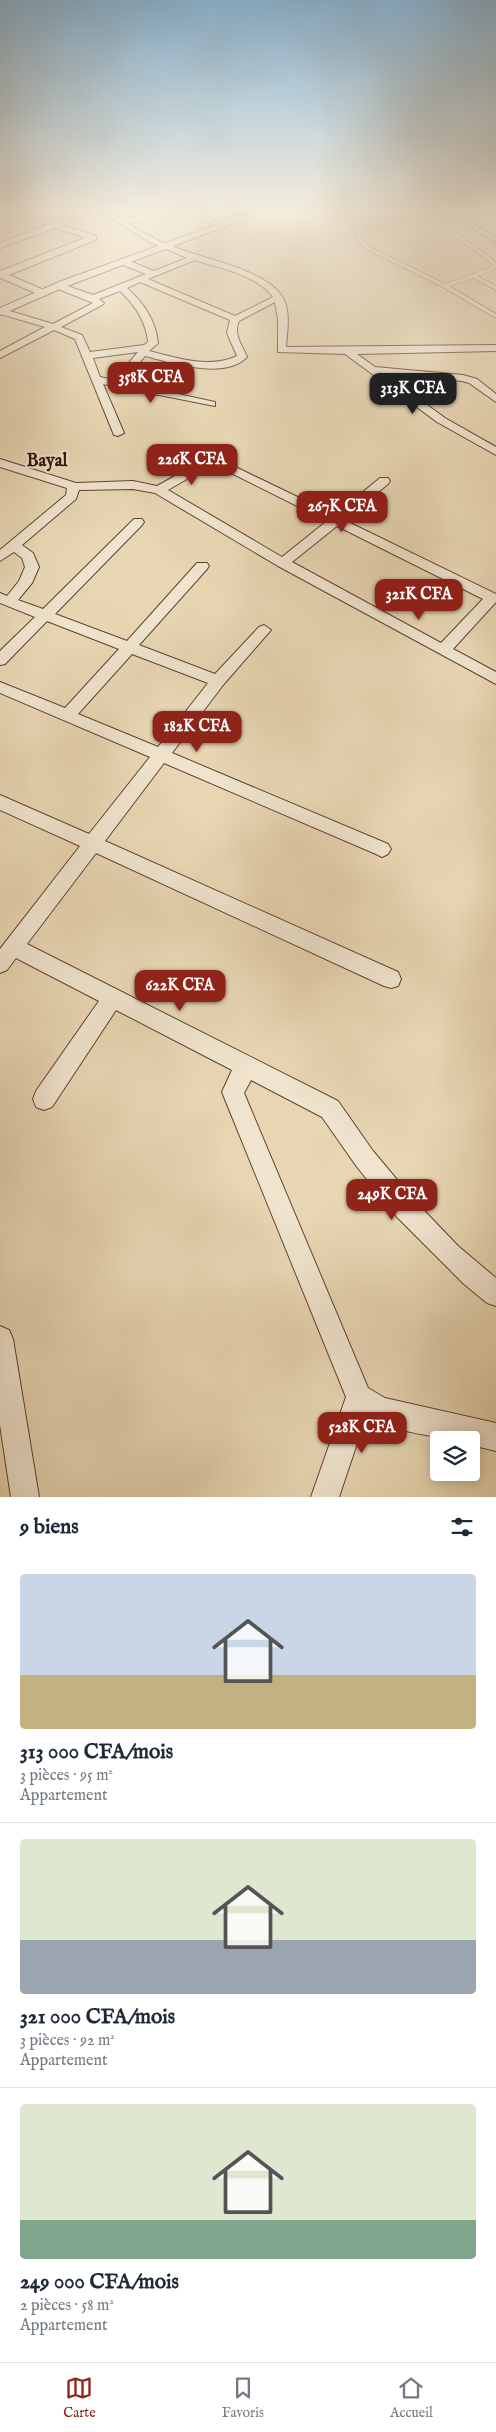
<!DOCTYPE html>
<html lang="fr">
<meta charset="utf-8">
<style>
:root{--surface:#fff;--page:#f6f6f7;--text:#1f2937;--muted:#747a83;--line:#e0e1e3;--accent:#8f2418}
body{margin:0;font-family:"IM FELL English",serif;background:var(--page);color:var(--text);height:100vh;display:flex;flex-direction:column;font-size:19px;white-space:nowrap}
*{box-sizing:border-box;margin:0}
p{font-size:16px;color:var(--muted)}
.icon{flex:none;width:28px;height:28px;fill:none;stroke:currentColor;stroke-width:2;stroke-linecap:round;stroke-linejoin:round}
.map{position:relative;height:1497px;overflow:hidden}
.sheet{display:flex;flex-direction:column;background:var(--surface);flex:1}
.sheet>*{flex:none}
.fabs{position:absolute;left:430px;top:1431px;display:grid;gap:10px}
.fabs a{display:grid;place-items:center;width:50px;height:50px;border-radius:5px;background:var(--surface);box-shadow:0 2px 12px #0003;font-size:25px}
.price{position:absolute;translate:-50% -42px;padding:0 11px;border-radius:10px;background:var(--accent);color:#fff;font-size:16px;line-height:32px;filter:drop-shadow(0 1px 2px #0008)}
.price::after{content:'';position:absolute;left:50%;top:30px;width:15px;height:11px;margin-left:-8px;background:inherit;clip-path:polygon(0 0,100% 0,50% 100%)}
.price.active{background:#222;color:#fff}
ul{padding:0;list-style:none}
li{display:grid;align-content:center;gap:10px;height:265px;padding:0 20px}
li+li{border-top:1px solid var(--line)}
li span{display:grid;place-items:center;height:155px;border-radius:5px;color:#555}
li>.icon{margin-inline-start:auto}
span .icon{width:90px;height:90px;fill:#fffc;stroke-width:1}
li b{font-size:21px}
h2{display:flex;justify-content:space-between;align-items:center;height:60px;padding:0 20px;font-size:21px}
.dock{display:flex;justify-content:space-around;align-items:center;height:70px;border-top:1px solid var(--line);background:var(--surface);font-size:14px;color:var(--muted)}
.dock a{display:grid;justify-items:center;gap:2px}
.dock .active{color:var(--accent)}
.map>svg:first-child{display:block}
</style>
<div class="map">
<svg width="496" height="1497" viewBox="0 0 496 1497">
<rect width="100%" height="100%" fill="#e8d6b3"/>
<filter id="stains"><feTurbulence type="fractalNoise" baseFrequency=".004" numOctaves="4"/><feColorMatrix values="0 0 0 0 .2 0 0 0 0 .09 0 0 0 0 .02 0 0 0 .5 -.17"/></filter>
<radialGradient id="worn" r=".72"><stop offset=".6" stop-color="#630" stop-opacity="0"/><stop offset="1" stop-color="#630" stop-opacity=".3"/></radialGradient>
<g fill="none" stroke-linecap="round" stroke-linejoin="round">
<defs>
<g id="service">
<polyline points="321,213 336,220"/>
<polyline points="399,213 439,223 492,261 495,266 492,269 445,286 496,316"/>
<polyline points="404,214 357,232 360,241 368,248 445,286"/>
<polyline points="473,276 496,288"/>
</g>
<g id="minor">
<path d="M 12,213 C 27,213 39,222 53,222 C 66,223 77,211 91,213 L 62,225 L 96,236 L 96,240 L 9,275 L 46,291 L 46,295 L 40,295 L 0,278 L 0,271 L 85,238 L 55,228 L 0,248 L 0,243 L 47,225 L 18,216 L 0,221 L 0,216 Z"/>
<path d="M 102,213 L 111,213 L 123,220 L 151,213 L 162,213 L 129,224 C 142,232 155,240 169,245 C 199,258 267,269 283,298 C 291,313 287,331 286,347 L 496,345 L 496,351 L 357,354 L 375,367 L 463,375 L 477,379 L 496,394 L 496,402 L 469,383 L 462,381 L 385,374 L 445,418 L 496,447 L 496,455 L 437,422 L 345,354 L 278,352 L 278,319 L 275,302 L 239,321 C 233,334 242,345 247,357 C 225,380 172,363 145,356 L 123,382 L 215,402 L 215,406 L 103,384 L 124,433 L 118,436 L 114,435 L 75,339 L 54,330 L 0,358 L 0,351 L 45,327 L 0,314 L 0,308 L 53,324 L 93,303 L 56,288 L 56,284 L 62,284 L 93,295 L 146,274 L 121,264 L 121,260 L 127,260 L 154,271 L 187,258 L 148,241 ZM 195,260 C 219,268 257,275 273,297 L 235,316 L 148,279 ZM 140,282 L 230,320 L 227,333 L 237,356 C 209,369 177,358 149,351 L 158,343 C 156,321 143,302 127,288 ZM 120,291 C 135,305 146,321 148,342 L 144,345 L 90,352 L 82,335 L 61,327 L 102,305 L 104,303 L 99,299 ZM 138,352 L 114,380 L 100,377 L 93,358 Z"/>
<polygon points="189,213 199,213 227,225 220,227"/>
<polygon points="444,213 453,213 496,237 496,242"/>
<path d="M 194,447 L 335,515 L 380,478 L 388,478 L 390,481 L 388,484 L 344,520 L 496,594 L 496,602 L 453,649 L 496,672 L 496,684 L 278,566 L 155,493 L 133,489 L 79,490 L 76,499 L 22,545 L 33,553 L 39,567 L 32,583 L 18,600 L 43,609 L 134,519 L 142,519 L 144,522 L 142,525 L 55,614 L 127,641 L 197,563 L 207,563 L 209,566 L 207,569 L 139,645 L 215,674 L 259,627 L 264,625 L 271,630 L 223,685 L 172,753 L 388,844 L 391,849 L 388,854 L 382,857 L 376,854 L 164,763 L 105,841 L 398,972 L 401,979 L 398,986 L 391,988 L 384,986 L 96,853 L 27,944 L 338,1101 L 373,1151 L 414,1200 L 458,1246 L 496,1278 L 496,1306 L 487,1303 L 464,1284 L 397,1217 L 357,1167 L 322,1117 L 251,1080 L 244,1093 L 368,1388 L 385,1398 L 496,1423 L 496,1451 L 471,1445 L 471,1440 C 445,1440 388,1430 366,1417 L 339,1497 L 311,1497 L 346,1397 L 222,1092 L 232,1070 L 116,1010 L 52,1107 L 44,1110 L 36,1107 L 33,1099 L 36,1091 L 99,1001 L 16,958 L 7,970 L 0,973 L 0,949 L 80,846 L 0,810 L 0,795 L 89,834 L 150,757 L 0,693 L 0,682 L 65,708 L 119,649 L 47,621 L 5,664 L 0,665 L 0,651 L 35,617 L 0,603 L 0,593 L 7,596 L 19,581 L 25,567 L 22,558 L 14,552 L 0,561 L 0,550 L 66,495 L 67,488 L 0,467 L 0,459 L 76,483 L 133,481 L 157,486 L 204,460 L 188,450 ZM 213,464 L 327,521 L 282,557 L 168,490 ZM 337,526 L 483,599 L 441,643 L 292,562 ZM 132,654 L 208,683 L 158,747 L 78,714 Z"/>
<polygon points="0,1326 9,1330 13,1339 39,1497 11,1497 0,1425"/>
</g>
<polygon id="tertiary" points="248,213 261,213 67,286 0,315 0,308 59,282"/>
</defs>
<use href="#service" stroke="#5f432f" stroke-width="5"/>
<use href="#minor" stroke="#5f432f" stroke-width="2"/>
<use href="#tertiary" stroke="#5f432f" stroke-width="2"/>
<use href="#service" stroke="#f0e4ce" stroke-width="4"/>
<use href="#minor" fill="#f0e4ce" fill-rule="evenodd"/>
<use href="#tertiary" fill="#f0e4ce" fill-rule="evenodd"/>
</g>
<polygon fill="#c28a6c" stroke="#311203" points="230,213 247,213 237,215"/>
<polygon fill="#9e7158" stroke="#311203" points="237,213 247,213 237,215"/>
<linearGradient id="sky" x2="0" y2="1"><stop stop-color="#89b5d4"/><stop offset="0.5" stop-color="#f5eddd"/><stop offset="1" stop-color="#f5eddd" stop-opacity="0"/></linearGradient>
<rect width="496" height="422" fill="url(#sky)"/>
<g text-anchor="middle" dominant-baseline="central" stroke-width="4" stroke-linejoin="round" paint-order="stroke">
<g font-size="18" font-weight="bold" fill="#311203" stroke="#f0e4ce">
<text x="47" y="461">Bayal</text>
</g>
</g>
<rect width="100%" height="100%" filter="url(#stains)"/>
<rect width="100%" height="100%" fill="url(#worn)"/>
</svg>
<div class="fabs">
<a><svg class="icon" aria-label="layers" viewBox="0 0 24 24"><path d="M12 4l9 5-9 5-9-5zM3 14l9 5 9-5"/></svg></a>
</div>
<b class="price" style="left:151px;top:404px">358K CFA</b>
<b class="price active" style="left:413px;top:415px">313K CFA</b>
<b class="price" style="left:192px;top:486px">226K CFA</b>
<b class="price" style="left:342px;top:533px">267K CFA</b>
<b class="price" style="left:419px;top:621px">321K CFA</b>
<b class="price" style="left:197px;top:753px">182K CFA</b>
<b class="price" style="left:180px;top:1012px">622K CFA</b>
<b class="price" style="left:392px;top:1221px">249K CFA</b>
<b class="price" style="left:362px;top:1454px">528K CFA</b>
</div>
<section class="sheet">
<h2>9 biens<svg class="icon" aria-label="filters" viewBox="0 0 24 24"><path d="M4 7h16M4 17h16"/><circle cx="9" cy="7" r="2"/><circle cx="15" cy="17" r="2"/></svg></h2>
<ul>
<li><span style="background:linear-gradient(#c9d6e8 65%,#c2b280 0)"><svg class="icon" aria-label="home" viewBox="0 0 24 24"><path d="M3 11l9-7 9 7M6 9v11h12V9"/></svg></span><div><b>313 000 CFA/mois</b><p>3 pièces · 95 m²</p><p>Appartement</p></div></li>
<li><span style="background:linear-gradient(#dfe7d0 65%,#9aa5b1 0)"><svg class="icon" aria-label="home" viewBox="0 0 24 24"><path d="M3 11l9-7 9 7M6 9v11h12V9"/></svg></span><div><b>321 000 CFA/mois</b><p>3 pièces · 92 m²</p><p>Appartement</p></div></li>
<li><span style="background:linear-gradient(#dfe7d0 75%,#7fa58c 0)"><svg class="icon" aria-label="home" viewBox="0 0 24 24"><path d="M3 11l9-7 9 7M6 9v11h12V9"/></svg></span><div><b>249 000 CFA/mois</b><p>2 pièces · 58 m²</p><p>Appartement</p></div></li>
</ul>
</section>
<nav class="dock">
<a class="active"><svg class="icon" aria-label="map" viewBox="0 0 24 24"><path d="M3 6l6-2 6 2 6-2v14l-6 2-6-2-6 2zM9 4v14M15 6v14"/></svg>Carte</a>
<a><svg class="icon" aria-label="saved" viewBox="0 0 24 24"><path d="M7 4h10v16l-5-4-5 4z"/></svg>Favoris</a>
<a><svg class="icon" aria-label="home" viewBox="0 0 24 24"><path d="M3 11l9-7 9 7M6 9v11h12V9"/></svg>Accueil</a>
</nav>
